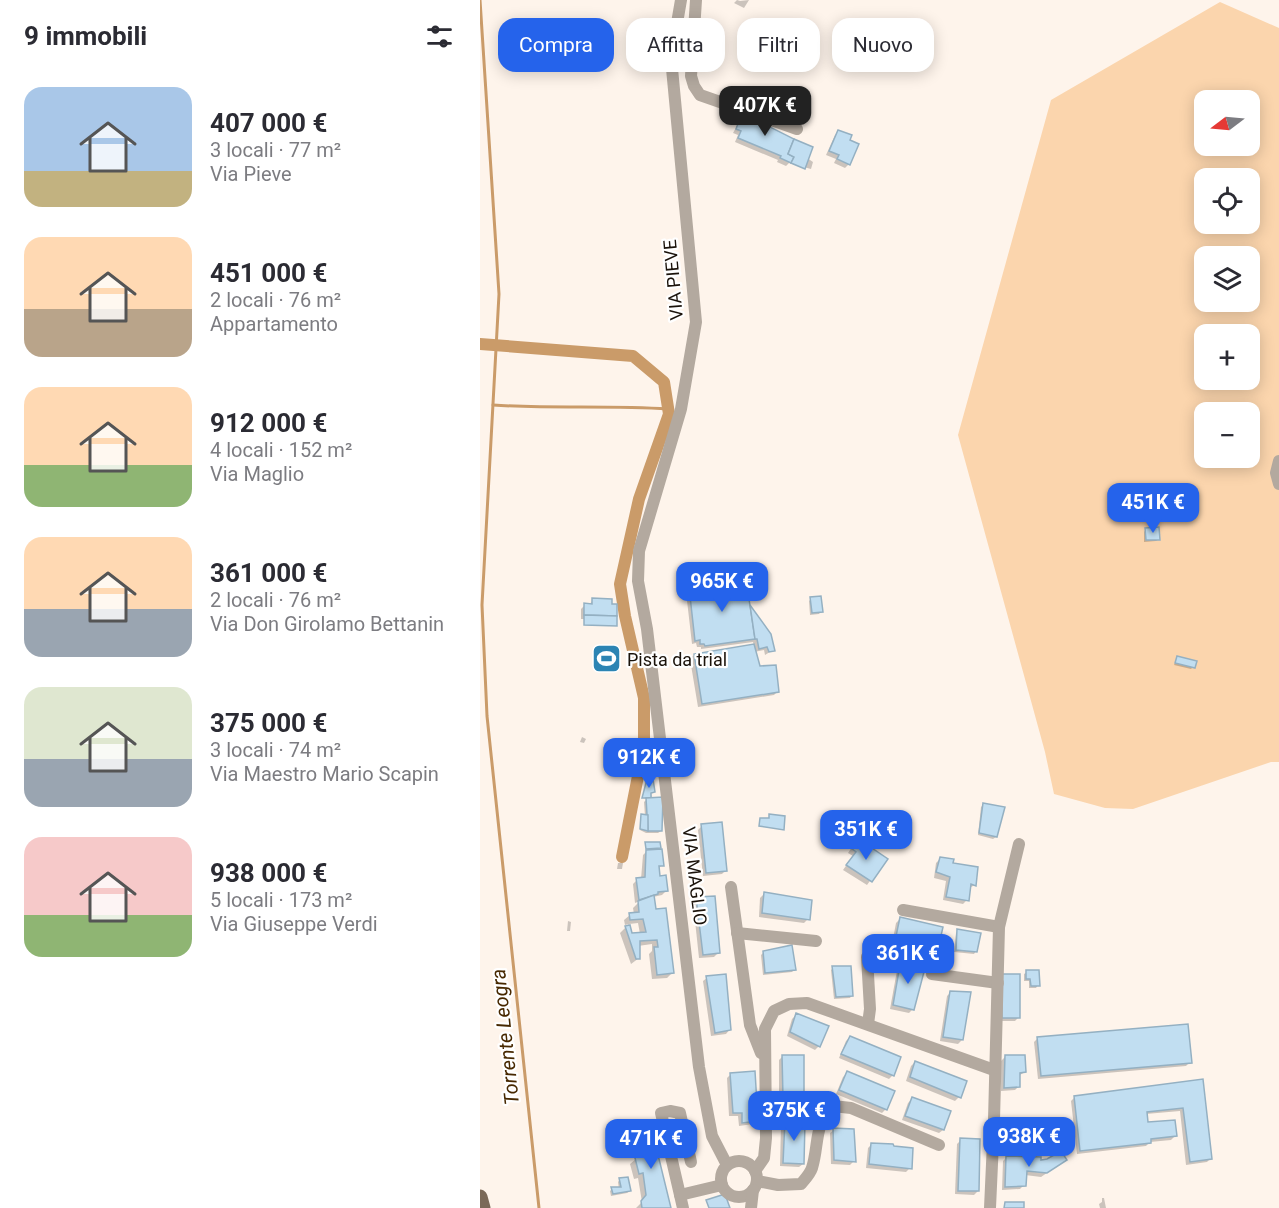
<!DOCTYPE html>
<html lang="it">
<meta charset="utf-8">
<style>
:root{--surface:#fff;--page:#f7f7f7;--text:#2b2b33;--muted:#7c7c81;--accent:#2563eb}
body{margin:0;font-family:Roboto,sans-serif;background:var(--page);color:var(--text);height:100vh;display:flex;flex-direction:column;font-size:22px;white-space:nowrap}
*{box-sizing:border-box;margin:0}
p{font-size:20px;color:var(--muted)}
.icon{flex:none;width:33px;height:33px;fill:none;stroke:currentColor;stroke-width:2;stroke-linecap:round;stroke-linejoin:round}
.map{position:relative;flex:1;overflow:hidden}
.panel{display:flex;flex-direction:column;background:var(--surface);width:480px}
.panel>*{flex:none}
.guide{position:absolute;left:18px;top:18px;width:570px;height:54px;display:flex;gap:12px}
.needle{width:39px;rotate:254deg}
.buttons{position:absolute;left:714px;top:90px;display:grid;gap:12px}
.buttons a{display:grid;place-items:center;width:66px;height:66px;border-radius:12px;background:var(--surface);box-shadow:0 3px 15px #0003;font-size:30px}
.price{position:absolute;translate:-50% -51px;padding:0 14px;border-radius:12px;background:var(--accent);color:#fff;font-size:20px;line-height:39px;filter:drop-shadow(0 2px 3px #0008)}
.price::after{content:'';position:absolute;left:50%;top:36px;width:18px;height:14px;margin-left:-9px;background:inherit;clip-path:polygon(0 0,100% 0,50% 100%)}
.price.active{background:#222;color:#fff}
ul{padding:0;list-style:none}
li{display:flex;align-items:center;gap:18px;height:150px;padding:0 24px}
li span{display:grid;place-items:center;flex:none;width:168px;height:120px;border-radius:18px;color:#555}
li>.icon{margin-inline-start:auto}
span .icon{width:72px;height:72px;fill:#fffc;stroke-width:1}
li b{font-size:26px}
h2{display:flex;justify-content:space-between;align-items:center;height:72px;padding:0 24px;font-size:26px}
.tag{padding:0 21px;border-radius:18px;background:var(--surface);box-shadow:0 3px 15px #0003;font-size:21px;line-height:54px}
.tag.active{background:var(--accent);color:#fff}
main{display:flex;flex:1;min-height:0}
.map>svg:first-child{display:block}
</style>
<main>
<section class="panel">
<h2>9 immobili<svg class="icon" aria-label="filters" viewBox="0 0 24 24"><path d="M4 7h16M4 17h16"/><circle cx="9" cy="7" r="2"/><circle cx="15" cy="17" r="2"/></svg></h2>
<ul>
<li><span style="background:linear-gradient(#a9c7e8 70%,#c2b280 0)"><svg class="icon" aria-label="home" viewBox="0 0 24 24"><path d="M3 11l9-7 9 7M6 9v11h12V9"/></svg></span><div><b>407 000 €</b><p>3 locali · 77 m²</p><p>Via Pieve</p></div></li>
<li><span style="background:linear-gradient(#ffd9b3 60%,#b9a48a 0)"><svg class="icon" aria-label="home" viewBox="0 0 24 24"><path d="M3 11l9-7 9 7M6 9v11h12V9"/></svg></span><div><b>451 000 €</b><p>2 locali · 76 m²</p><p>Appartamento</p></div></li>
<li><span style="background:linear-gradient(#ffd9b3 65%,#8fb573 0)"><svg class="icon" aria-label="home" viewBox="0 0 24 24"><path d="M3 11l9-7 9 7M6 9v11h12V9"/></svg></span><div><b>912 000 €</b><p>4 locali · 152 m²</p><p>Via Maglio</p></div></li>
<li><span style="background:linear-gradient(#ffd9b3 60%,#9aa5b1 0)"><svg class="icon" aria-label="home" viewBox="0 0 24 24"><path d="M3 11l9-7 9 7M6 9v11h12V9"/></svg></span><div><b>361 000 €</b><p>2 locali · 76 m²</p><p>Via Don Girolamo Bettanin</p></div></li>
<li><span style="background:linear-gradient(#dfe7d0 60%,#9aa5b1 0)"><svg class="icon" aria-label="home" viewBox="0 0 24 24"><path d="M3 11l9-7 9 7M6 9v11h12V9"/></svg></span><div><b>375 000 €</b><p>3 locali · 74 m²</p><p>Via Maestro Mario Scapin</p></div></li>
<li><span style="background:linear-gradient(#f6c9c9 65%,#8fb573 0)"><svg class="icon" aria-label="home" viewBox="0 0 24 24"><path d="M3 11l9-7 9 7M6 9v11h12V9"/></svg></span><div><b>938 000 €</b><p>5 locali · 173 m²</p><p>Via Giuseppe Verdi</p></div></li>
</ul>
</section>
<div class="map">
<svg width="799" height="1208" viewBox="0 0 799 1208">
<rect width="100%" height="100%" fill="#fef4eb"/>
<path fill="#fbd5ad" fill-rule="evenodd" d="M 740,2 L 799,28 L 799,762 L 791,762 L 653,809 L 625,808 L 574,794 L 565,752 L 478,435 L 571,100 ZM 724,100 L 770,100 L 770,146 L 724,146 ZM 724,178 L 770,178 L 770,224 L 724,224 ZM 724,256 L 770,256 L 770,302 L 724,302 ZM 724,334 L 770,334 L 770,380 L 724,380 ZM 724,412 L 770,412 L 770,458 L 724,458 Z"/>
<g fill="#0003" fill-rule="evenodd">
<polygon points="257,0 260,1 269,0 264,8 254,3"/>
<polygon points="269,96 272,97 269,102 266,101"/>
<polygon points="263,115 333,162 331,169 309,163 306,166 297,162 298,160 255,142 258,135 253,133"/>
<polygon points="359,131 369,164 365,168 354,163 356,159 346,155 355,135"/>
<polygon points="666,529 679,539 676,541 664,542 664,532"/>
<polygon points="209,581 269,606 290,635 293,650 285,655 284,650 274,652 278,667 298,691 294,695 218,707 210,659 214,655 274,646 273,642 221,649 221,647 217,647 216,643 212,644 206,592 209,589"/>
<polygon points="331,599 341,611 339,614 330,615 329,601"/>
<polygon points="113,600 134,626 104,625 104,619 101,619 101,609 105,605 109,605"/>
<polygon points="698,657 713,667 711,669 694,665"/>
<polygon points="102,737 106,739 104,743 100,742"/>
<polygon points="167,780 181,831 178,833 166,833 160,830 160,817 165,816 164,802 168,798 162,798"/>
<polygon points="503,805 523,808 516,837 513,839 498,835 501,807"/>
<polygon points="222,826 246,870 242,874 223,876 218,830"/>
<path d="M 165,844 L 179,848 L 176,851 L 182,865 L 178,869 L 179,877 L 186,891 L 182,895 L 173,897 L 175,911 L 193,972 L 187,978 L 172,979 L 169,954 L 172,951 L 172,944 L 158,946 L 159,958 L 151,964 L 140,933 L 149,924 L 145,925 L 144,920 L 150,915 L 154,914 L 153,908 L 160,901 L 155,903 L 153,884 L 157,880 L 161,879 L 163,855 L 169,849 L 166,849 ZM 158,923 L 160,934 L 151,935 L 149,924 Z"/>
<polygon points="374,844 406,859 387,885 363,870 373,856 368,853"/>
<polygon points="460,859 471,864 495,885 489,888 487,900 483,904 463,900 466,881 454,878 456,863"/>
<polygon points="138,863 143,863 142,869 137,869"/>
<polygon points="284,894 328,919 324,923 279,917 280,898"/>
<polygon points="216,898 238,953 234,957 219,958 213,902"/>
<polygon points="420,919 457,949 453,952 412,944 416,923"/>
<polygon points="88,921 91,922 90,931 87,931"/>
<polygon points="478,931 496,951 494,954 474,952 476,933"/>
<polygon points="284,952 314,970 312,972 283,975 281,955"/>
<polygon points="422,961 433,1009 429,1013 410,1009 418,965"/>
<polygon points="353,968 372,995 370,998 354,999 351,970"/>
<polygon points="547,972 558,985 556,988 549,988 549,981 544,981 544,974"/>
<polygon points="227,978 250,1029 246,1034 231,1036 223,981"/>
<polygon points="519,979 539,1017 535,1021 519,1021"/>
<polygon points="471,992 482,1040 478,1044 460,1041 467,996"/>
<polygon points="316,1015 339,1046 335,1050 307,1036 312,1019"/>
<polygon points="370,1037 413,1075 409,1079 359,1058 366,1041"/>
<polygon points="558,1038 710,1062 706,1066 558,1079 554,1042"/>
<polygon points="303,1056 323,1097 319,1101 299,1100 299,1060"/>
<polygon points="525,1057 545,1072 538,1076 539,1086 535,1090 521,1091 521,1061"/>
<polygon points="435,1062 486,1082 479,1097 475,1101 426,1081 431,1066"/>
<polygon points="367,1073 406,1109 402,1113 356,1094 363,1077"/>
<polygon points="251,1074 277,1120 273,1124 259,1126 258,1116 249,1116 247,1078"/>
<polygon points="722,1081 731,1158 727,1162 706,1165 700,1111 666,1114 667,1124 695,1136 691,1140 670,1142 666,1146 597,1154 591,1101 595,1097"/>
<polygon points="432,1099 463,1130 459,1133 422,1120 428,1103"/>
<polygon points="305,1121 323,1164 319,1167 300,1166 301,1125"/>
<polygon points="160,1123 190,1208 156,1208 162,1202 158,1178 154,1179 150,1164 156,1159 153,1139 154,1128"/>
<polygon points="354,1130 374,1161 370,1165 351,1164 350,1133"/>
<polygon points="481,1140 498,1191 494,1195 475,1194 477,1144"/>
<polygon points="392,1144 430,1168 426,1172 386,1168 388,1148"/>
<polygon points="527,1157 560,1161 586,1160 561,1177 545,1175 544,1185 540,1189 522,1190 523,1161"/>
<polygon points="140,1179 150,1191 147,1193 131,1196 130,1191 132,1189 139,1189 138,1182"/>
<polygon points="622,1198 624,1198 626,1208 620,1208 619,1204 622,1202"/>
</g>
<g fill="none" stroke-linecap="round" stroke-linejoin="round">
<g stroke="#ca9b69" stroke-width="3">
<polyline points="0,0 19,294 2,605 7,716 59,1208"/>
<path d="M 13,405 C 71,409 130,405 188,409"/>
</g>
<g stroke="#ca9b69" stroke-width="12">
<polyline points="0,344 153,356 184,382 189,414 159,499 140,584 145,616 164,698 164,746 161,758"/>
<polyline points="142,857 159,771"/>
</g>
</g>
<g fill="#c1def1" stroke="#94b0c2" stroke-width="1.5">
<polygon points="262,113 314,139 308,154 314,157 311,163 300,158 301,156 258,138 261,131 256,129"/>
<polygon points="358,130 372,135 370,140 379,144 370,165 357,159 359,155 349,151"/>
<polygon points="314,139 333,147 325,169 311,163 314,157 308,154"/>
<polygon points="679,527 680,540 666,540 665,528"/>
<polygon points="266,575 266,579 209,587 208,580"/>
<polygon points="266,579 275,639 225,646 224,644 220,644 220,640 215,641 209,587"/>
<polygon points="341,596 343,612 332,613 330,597"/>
<polygon points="112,598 132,599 132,604 137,604 137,616 104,615 104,603 112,604"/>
<polygon points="270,605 291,634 295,651 289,652 287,647 279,649 277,639 275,639"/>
<polygon points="104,615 137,616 137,626 104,625"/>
<polygon points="274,644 280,666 296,665 299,692 222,704 214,654"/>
<polygon points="697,656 717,661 715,668 695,663"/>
<polygon points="167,779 173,779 175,792 171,793 171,798 162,798"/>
<polygon points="183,797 182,831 168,831 166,798"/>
<polygon points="503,803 525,807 517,837 499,833"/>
<polygon points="161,814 168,815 168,831 160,829"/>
<polygon points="289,814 305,816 304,830 279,826 280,818 289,818"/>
<polygon points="242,822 247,871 226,873 221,824"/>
<polygon points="377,838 408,859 392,882 366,865 376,852 371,848"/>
<polygon points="165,842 180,842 181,848 166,849"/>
<polygon points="182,849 184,866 179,866 180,876 186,875 188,891 178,892 178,894 159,900 156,878 165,877 166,850"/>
<polygon points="460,857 474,859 473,863 498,867 496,886 491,884 489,901 466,897 470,877 456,872"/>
<polygon points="284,892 332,900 330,920 282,913"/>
<polygon points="174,895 176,909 186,908 194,973 177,975 174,947 178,947 177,940 160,941 160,959 156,959 145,926 150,925 152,933 166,932 163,919 150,920 149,913 159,912 158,901"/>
<polygon points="235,896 240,953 223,955 216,897"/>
<polygon points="420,917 463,927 458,949 415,941"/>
<polygon points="477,929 501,933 497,952 476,950"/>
<polygon points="312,945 316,970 285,973 283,951"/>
<polygon points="421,959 445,968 434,1010 413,1005"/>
<polygon points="352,966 371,966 373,996 356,997"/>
<polygon points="546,970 559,970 560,986 551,986 550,979 546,979"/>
<polygon points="246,974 251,1030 235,1033 226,976"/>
<rect x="522" y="974" width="18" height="44"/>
<polygon points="470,991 491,992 483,1040 463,1037"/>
<polygon points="316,1013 349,1026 340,1047 310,1032"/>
<polygon points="708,1024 712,1063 561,1076 557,1037"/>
<polygon points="370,1036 421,1057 414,1076 361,1054"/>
<polygon points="302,1055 324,1055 324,1098 303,1097"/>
<polygon points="525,1055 545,1055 546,1072 540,1073 540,1087 524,1088"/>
<polygon points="435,1061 487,1081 481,1098 430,1077"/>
<polygon points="275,1071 278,1121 262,1123 262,1113 253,1113 250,1073"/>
<polygon points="367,1071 415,1091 407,1110 359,1090"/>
<polygon points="723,1079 732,1159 710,1162 703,1108 667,1112 668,1122 695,1120 697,1136 671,1139 671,1143 600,1151 594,1096"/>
<polygon points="432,1097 471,1111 464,1130 425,1116"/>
<polygon points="305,1120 325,1122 324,1164 303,1163"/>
<polygon points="160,1121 170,1122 191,1208 162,1208 161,1201 166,1195 163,1173 159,1174 155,1158 161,1153 157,1133"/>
<polygon points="353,1128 374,1129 376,1162 354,1160"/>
<polygon points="480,1138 500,1139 499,1191 478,1191"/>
<polygon points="391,1143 413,1144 414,1146 433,1148 432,1169 389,1164"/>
<polygon points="581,1151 587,1160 567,1173 547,1171 546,1186 525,1187 526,1156 561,1157 561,1160 567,1159"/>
<polygon points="148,1177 151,1191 133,1194 131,1187 141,1187 139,1178"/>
<polygon points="245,1194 250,1208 229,1208 226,1200"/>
<polygon points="525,1202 544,1202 544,1208 524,1208"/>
</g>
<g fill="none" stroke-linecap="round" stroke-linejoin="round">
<g stroke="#b3a99f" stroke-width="12">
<polyline points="201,0 191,58 216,322 201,409 159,551 158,581 167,629 219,1067 232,1136 247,1165"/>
<polyline points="216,0 211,76 214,86 220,95 317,129"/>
<polyline points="799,461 796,473 799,484"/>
<polyline points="251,887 270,1025 281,1053"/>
<polyline points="423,910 519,927"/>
<polyline points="257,933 336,941"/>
<polyline points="387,957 390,1009 388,1024"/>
<polyline points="452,974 518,983"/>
<circle cx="259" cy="1179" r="18"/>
<polyline points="275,1171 284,1158 286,1138 285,1029 294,1011 309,1004 327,1003 514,1070"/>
<path d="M 277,1181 L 298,1185 L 321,1184 C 325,1179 330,1174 332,1168 C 339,1146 334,1122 353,1106 L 371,1108 L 459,1145"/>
<polyline points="200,1195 181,1113 190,1111 200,1113 211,1162"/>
<polyline points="203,1208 200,1195 242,1185"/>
<polyline points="271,1208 273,1190"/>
<polyline points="510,1208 514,1120 519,927 539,844"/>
</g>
<polyline stroke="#7b6958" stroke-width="15" points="0,1197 3,1208"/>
</g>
<defs>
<symbol id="stadium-square" viewBox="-11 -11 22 22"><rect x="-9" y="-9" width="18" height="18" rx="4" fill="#2c84b3" stroke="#fff"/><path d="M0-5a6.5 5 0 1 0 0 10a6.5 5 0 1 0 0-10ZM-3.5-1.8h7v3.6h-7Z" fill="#fff"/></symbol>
</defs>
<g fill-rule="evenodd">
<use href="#stadium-square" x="110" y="642" width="33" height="33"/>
</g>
<g text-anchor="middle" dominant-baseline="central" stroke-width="4.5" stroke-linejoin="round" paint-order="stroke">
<g font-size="18" fill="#1b130b" stroke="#fff">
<text transform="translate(193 280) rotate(-95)">VIA PIEVE</text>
<text transform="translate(215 876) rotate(83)">VIA MAGLIO</text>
</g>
<g font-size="18" fill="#1b130b" stroke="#fff" text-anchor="start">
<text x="147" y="659">Pista da trial</text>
</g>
<g font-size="20" font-style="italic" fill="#472800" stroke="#fff">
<text transform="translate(25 1037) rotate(-96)">Torrente Leogra</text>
</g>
</g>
</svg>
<div class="buttons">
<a><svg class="needle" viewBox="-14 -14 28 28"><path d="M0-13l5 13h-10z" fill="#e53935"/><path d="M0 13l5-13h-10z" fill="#7c7c81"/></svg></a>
<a><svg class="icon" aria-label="locate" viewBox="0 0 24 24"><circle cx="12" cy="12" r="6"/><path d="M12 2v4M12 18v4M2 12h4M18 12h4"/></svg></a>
<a><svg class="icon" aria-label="layers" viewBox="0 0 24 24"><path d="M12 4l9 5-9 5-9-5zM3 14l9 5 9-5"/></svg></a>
<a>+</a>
<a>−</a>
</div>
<b class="price active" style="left:285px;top:137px">407K €</b>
<b class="price" style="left:673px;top:534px">451K €</b>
<b class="price" style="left:242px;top:613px">965K €</b>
<b class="price" style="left:169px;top:789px">912K €</b>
<b class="price" style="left:386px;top:861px">351K €</b>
<b class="price" style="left:428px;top:985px">361K €</b>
<b class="price" style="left:314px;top:1142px">375K €</b>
<b class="price" style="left:549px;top:1168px">938K €</b>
<b class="price" style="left:171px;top:1170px">471K €</b>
<div class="guide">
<a class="tag active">Compra</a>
<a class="tag">Affitta</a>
<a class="tag">Filtri</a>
<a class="tag">Nuovo</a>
</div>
</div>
</main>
